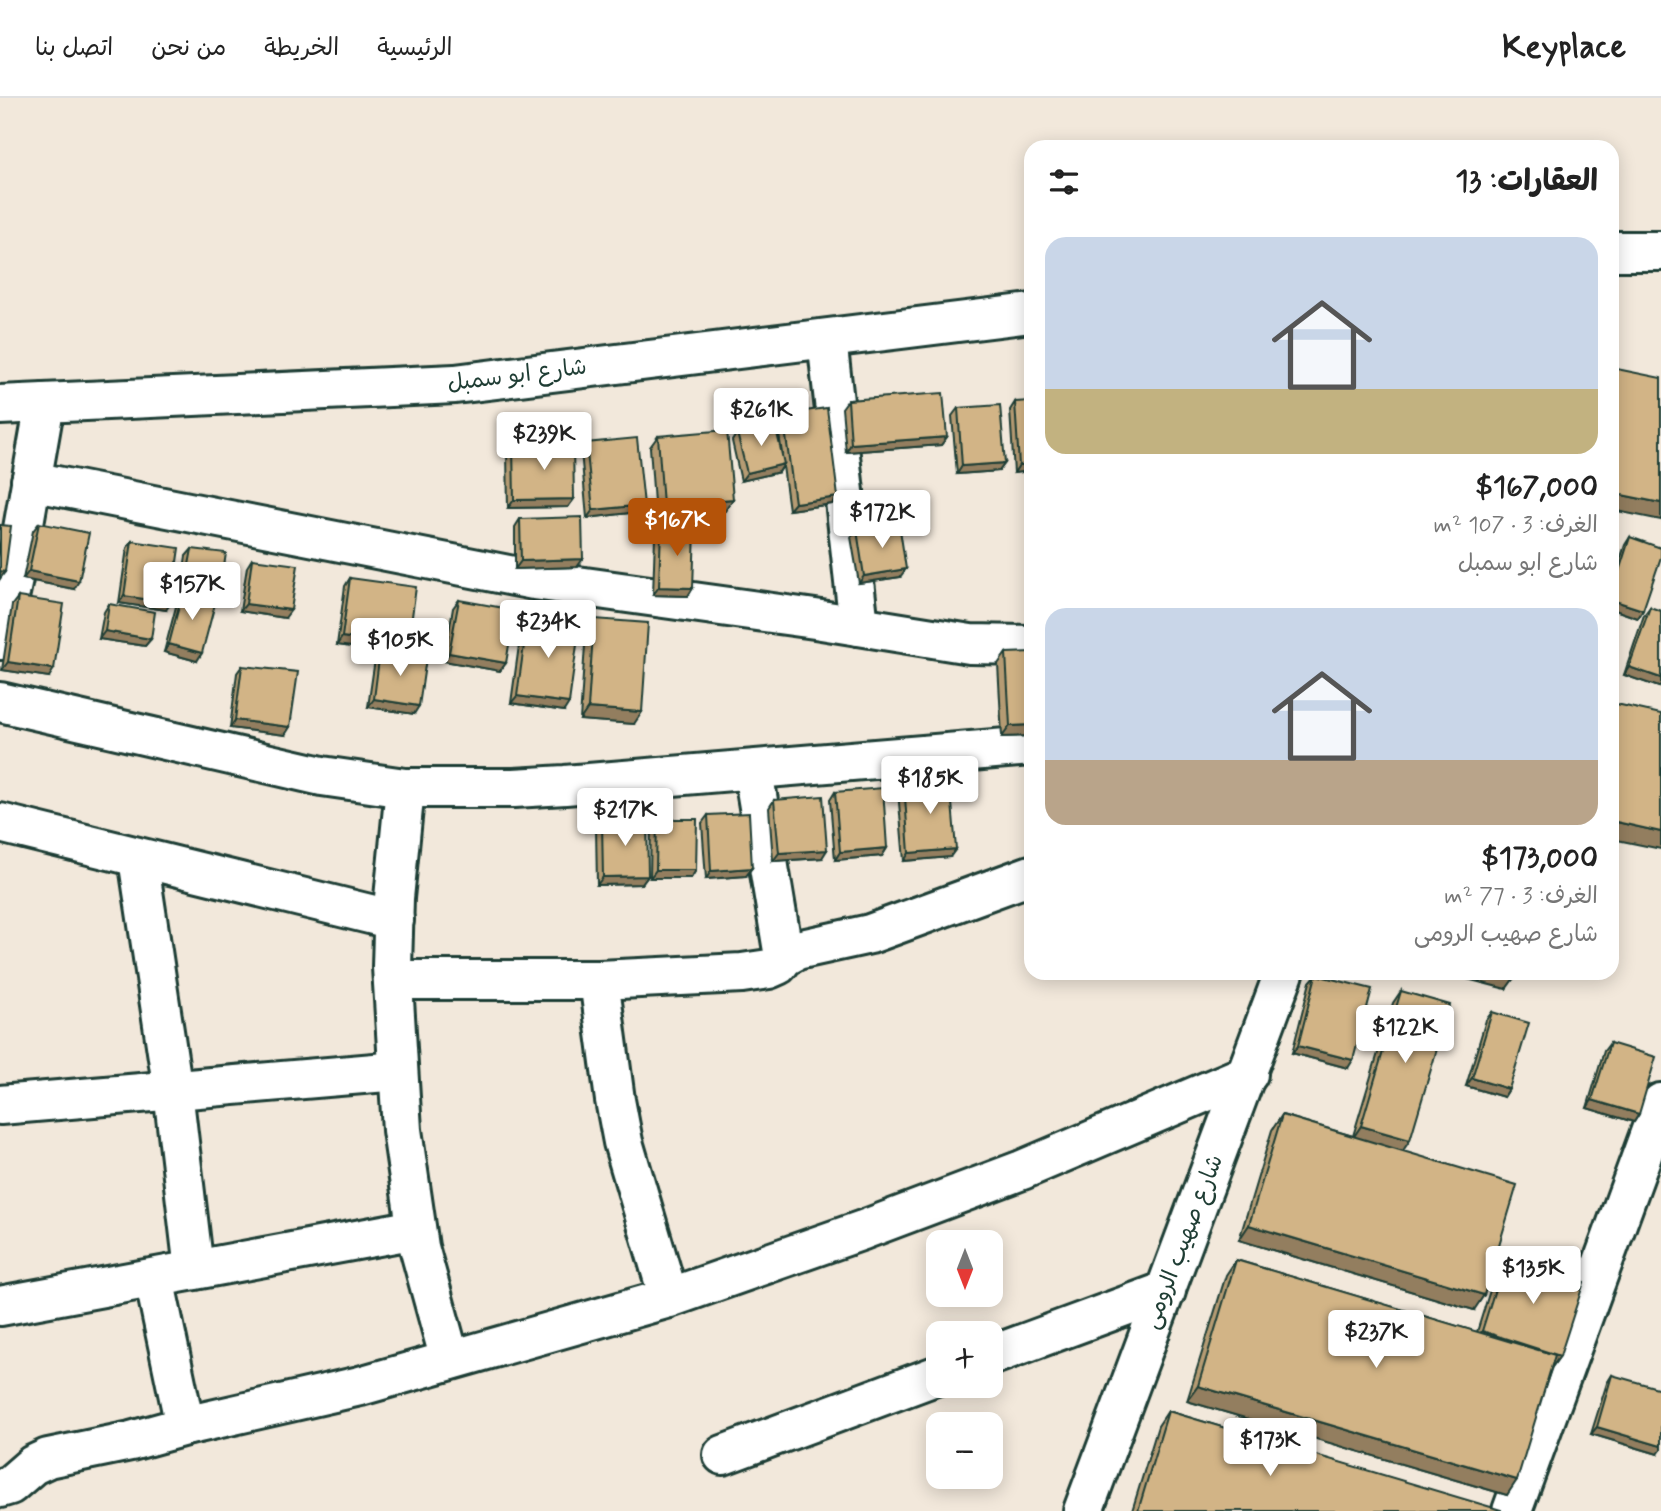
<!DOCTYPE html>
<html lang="ar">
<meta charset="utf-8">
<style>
:root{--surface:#fff;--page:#f2f2f2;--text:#222;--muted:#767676;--line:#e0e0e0;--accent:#b45309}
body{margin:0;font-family:Mynerve,"Playpen Sans Arabic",sans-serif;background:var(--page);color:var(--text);direction:rtl;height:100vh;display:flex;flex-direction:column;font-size:26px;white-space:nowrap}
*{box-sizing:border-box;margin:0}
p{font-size:23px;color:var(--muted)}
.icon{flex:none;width:38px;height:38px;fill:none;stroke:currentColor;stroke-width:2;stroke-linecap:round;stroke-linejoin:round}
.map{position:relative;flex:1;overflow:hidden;direction:ltr}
.drawer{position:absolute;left:1024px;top:42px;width:595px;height:840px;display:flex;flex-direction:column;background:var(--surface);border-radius:21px;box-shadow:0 4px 18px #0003;direction:rtl}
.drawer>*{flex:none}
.needle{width:46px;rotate:180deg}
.buttons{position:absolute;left:926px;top:1132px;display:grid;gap:14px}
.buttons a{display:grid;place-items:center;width:77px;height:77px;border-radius:14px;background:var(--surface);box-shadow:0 4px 18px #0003;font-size:35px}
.price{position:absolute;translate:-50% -60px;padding:0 16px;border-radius:7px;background:#fff;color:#222;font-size:23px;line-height:46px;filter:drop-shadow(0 2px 4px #0008)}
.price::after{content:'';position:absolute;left:50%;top:42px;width:21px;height:16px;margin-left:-10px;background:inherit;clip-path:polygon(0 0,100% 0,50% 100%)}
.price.active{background:var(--accent);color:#fff}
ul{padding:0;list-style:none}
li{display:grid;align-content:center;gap:14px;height:371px;padding:0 21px}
li span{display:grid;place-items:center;height:217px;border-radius:21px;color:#555}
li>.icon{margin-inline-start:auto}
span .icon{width:126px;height:126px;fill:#fffc;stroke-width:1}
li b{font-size:30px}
h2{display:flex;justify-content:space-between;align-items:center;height:84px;padding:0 21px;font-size:30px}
header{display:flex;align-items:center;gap:42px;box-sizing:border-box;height:98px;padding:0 35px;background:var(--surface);border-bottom:2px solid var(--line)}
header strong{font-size:33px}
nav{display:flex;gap:38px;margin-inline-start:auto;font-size:24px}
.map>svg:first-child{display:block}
</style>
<header>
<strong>Keyplace</strong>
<nav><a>الرئيسية</a><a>الخريطة</a><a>من نحن</a><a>اتصل بنا</a></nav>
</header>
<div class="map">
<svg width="1661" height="1413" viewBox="0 0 1661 1413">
<rect width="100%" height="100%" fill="#f2e8db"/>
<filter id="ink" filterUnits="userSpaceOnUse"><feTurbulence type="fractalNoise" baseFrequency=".0143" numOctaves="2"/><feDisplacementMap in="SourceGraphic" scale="14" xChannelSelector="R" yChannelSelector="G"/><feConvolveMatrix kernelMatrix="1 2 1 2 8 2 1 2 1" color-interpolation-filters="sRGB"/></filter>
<g filter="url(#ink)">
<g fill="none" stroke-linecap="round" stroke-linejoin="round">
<defs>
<g id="minor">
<polyline points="1612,153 1661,153"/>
<polyline points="827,241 859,528"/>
<polyline points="0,307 455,286 1031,215"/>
<polyline points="31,383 534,482 815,521 970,546 1031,547"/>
<polyline points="0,542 20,448 45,305"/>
<polyline points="0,604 322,678 405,690 514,690 565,687 1031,648"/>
<polyline points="753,673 784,859"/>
<polyline points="405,690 394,800 392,869 402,1032 419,1149 450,1262"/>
<polyline points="0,725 394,822"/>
<polyline points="138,760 173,993 194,1172"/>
<polyline points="393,882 599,882 742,875 769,871 778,867 784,859 797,852 870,836 1031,777"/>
<polyline points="599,882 615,1002 623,1044 669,1200"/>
<polyline points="0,1007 398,973"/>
<polyline points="154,1180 185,1328"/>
<polyline points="0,1208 416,1131"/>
<polyline points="990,1258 1166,1193"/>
<polyline points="723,1357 938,1277"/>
<polyline points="0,1390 10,1387 33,1367 48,1360 131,1343 185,1328 360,1288 669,1200 863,1132 1022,1072 1248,976"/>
<polyline points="1083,1413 1284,875"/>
<polyline points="1512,1413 1661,1005"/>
</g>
</defs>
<use href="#minor" stroke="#1f3d34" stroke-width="44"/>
<use href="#minor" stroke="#fff" stroke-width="38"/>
</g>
<g fill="#b59b73" stroke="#1f3d34" stroke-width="2">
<polygon points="848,302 947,339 941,347 846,354 842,310"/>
<polygon points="1015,304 1031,373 1014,375 1010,312"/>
<polygon points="958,310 1005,365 999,373 957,376 952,318"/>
<polygon points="783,316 838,399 832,406 789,412 783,368 779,374 741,383 732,343 737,335 782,355 777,324"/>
<polygon points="658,338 725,413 655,419 650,349"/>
<polygon points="586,345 644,407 638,414 587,420 581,353"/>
<polygon points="513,347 574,401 568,409 508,410 507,355"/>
<polygon points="520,421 577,469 515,471 515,429"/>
<polygon points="39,425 74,491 23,481 33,433"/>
<polygon points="661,430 693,490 688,498 653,497 655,438"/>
<polygon points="857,432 900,479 859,485 851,439"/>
<polygon points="1630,439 1643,512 1638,520 1612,511 1612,486 1625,447"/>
<polygon points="132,443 166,512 119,505 127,450"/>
<polygon points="192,451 216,496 181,491 186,458"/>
<polygon points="252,461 285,520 240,513 247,469"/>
<polygon points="350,480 408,548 402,556 337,547 345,488"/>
<polygon points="183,493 197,563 164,554 178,501"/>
<polygon points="18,499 49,579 2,572 12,507"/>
<polygon points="459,502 506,565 500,573 444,563 453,510"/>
<polygon points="109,506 151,541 145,548 99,541 104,514"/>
<polygon points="1650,509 1659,589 1624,577 1644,517"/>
<polygon points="528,518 564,613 511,605 522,526"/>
<polygon points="594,521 634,626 580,622 586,532"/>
<polygon points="380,553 414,616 368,609 375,561"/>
<polygon points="1006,555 1031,638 1002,639 998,566"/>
<polygon points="242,568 285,637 230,630 237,575"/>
<polygon points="904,685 950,759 904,763 898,693"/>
<polygon points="835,694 887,750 882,758 835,762 830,702"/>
<polygon points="774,702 822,760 773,763 769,710"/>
<polygon points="708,717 746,778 706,781 702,725"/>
<polygon points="657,721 696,772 691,780 650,780 651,728"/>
<polygon points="602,723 648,778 642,786 597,787 596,730"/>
<polygon points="1316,877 1348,970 1292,955 1310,884"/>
<polygon points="1401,893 1402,1053 1474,1212 1239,1142 1272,1032 1282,1017 1353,1038 1393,905"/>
<polygon points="1492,914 1509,991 1504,999 1466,988 1486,922"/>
<polygon points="1610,945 1639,1016 1634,1024 1587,1010 1604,953"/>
<polygon points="1505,1159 1560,1258 1552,1269 1507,1397 1187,1303 1226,1177 1236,1162 1477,1234 1497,1170"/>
<polygon points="1612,1277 1658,1356 1591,1336 1607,1285"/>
<polygon points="1168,1313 1501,1413 1132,1413 1158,1328"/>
</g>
<g fill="#937e5e" stroke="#1f3d34" stroke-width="2">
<polygon points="947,339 941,347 846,354 851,346"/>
<polygon points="1005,365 999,373 957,376 962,368"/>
<polygon points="784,366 779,374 741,383 747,375"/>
<polygon points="1031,366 1031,373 1014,375 1019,367"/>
<polygon points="1612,395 1661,405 1661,422 1612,412"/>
<polygon points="838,399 832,406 789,412 795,405"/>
<polygon points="574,401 568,409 508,410 514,402"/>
<polygon points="733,401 725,413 655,419 663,407"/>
<polygon points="644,407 638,414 587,420 593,412"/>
<polygon points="583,461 577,469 515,471 521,463"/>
<polygon points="906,471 900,479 859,485 864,478"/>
<polygon points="0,473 5,474 0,481"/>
<polygon points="29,473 79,483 74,491 23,481"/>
<polygon points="186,483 221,489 216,496 181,491"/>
<polygon points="659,489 693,490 688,498 653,497"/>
<polygon points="124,498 171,505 166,512 119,505"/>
<polygon points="1612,502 1643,512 1638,520 1612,511"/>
<polygon points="246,506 291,512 285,520 240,513"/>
<polygon points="105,533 151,541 145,548 99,541"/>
<polygon points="342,539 408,548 402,556 337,547"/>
<polygon points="169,546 202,555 197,563 164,554"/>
<polygon points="449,555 506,565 500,573 444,563"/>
<polygon points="8,564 54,571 49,579 2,572"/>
<polygon points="1629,569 1661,580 1661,586 1659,589 1624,577"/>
<polygon points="517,598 569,605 564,613 511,605"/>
<polygon points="374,601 419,608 414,616 368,609"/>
<polygon points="588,610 642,614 634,626 580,622"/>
<polygon points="235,622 290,629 285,637 230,630"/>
<polygon points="1031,627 1031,638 1002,639 1010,628"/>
<polygon points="1612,723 1661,734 1661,751 1612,741"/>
<polygon points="887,750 882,758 835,762 840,754"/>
<polygon points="956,751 950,759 904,763 909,755"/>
<polygon points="827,752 822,760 773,763 779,755"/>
<polygon points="752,770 746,778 706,781 711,773"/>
<polygon points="656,772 696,772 691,780 650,780"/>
<polygon points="648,778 642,786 597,787 603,779"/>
<polygon points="1444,875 1495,875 1514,880 1506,891"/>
<polygon points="1298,948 1353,962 1348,970 1292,955"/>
<polygon points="1472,980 1509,991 1504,999 1466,988"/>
<polygon points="1592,1002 1639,1016 1634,1024 1587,1010"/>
<polygon points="1361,1028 1410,1042 1402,1054 1353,1040"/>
<polygon points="1249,1127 1484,1197 1474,1212 1239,1142"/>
<polygon points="1482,1233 1560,1258 1552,1269 1474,1245"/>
<polygon points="1198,1288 1517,1382 1507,1397 1187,1303"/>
<polygon points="1597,1329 1661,1348 1661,1352 1658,1356 1591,1336"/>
</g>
<g fill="#d2b486" stroke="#1f3d34" stroke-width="2">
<polygon points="1612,270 1661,280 1661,405 1612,395"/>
<polygon points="943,295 947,339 851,346 848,302"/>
<polygon points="1031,303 1031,366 1019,367 1015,304"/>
<polygon points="1000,307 1005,365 962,368 958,310"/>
<polygon points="827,310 838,399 795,405 783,316"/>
<polygon points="775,326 784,366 747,375 737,335"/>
<polygon points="727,332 733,401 663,407 658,338"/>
<polygon points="637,340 644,407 593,412 586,345"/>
<polygon points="573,346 574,401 514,402 513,347"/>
<polygon points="582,419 583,461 521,463 520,421"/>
<polygon points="39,425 89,435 79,483 29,473"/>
<polygon points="899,425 906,471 864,478 857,432"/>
<polygon points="0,427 11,428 5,474 0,473"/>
<polygon points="661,430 695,432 693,490 659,489"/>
<polygon points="1630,439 1661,450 1661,459 1643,512 1612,502 1612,495"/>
<polygon points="132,443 179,450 171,505 124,498"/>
<polygon points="192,451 226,455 221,489 186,483"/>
<polygon points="252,461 298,467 291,512 246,506"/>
<polygon points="350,480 416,489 408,548 342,539"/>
<polygon points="183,493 216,502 202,555 169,546"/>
<polygon points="18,499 64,506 54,571 8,564"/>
<polygon points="459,502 515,512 506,565 449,555"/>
<polygon points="109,506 155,514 151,541 105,533"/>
<polygon points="1650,509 1661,513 1661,580 1629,569"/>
<polygon points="528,518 580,525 569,605 517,598"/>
<polygon points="594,521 648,525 642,614 588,610"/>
<polygon points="380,553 426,560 419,608 374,601"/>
<polygon points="1031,554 1031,627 1010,628 1006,555"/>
<polygon points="242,568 298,574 290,629 235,622"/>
<polygon points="1612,605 1661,616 1661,734 1612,723"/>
<polygon points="950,681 956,751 909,755 904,685"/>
<polygon points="883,690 887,750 840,754 835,694"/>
<polygon points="823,698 827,752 779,755 774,702"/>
<polygon points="749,715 752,770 711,773 708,717"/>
<polygon points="657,721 697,721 696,772 656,772"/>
<polygon points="647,722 648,778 603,779 602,723"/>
<polygon points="1495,875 1515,875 1514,880"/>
<polygon points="1316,877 1372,891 1353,962 1298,948"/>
<polygon points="1401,893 1450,907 1410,1042 1361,1028"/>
<polygon points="1492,914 1529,925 1509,991 1472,980"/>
<polygon points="1610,945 1656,959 1639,1016 1592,1002"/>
<polygon points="1282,1017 1517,1087 1484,1197 1249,1127"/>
<polygon points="1505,1159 1584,1184 1560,1258 1482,1233"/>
<polygon points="1236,1162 1555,1257 1517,1382 1198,1288"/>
<polygon points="1612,1277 1661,1291 1661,1348 1597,1329"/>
<polygon points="1168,1313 1501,1412 1501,1413 1138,1413"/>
</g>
</g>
<g text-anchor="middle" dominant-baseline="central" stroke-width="5" stroke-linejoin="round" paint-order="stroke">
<g font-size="23" fill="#1f3d34" stroke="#fff">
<text transform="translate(517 278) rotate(-7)">شارع ابو سمبل</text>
<text transform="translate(1184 1144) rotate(-69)">شارع صهيب الرومى</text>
</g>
</g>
</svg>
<div class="buttons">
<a><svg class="needle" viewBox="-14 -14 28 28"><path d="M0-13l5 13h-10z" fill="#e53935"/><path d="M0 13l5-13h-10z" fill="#767676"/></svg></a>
<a>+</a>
<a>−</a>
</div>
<b class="price" style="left:761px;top:350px">$261K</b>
<b class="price" style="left:544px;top:374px">$239K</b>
<b class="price" style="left:882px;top:452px">$172K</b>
<b class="price active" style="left:677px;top:460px">$167K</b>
<b class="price" style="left:192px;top:524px">$157K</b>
<b class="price" style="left:548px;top:562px">$234K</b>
<b class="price" style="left:400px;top:580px">$105K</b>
<b class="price" style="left:930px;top:718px">$185K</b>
<b class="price" style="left:625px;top:750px">$217K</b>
<b class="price" style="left:1405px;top:967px">$122K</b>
<b class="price" style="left:1533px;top:1208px">$135K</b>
<b class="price" style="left:1376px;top:1272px">$237K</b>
<b class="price" style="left:1270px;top:1380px">$173K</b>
<section class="drawer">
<h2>العقارات: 13<svg class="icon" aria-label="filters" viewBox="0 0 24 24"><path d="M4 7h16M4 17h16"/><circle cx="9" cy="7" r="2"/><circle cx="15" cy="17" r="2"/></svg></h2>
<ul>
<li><span style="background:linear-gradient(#c9d6e8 70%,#c2b280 0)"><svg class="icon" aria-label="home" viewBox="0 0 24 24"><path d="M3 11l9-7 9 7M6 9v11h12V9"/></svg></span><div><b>$167,000</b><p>الغرف: 3 · 107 m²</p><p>شارع ابو سمبل</p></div></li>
<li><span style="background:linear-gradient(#c9d6e8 70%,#b9a48a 0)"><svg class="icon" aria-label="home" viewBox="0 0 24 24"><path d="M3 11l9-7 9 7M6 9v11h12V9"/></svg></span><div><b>$173,000</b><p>الغرف: 3 · 77 m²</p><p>شارع صهيب الرومى</p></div></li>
</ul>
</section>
</div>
